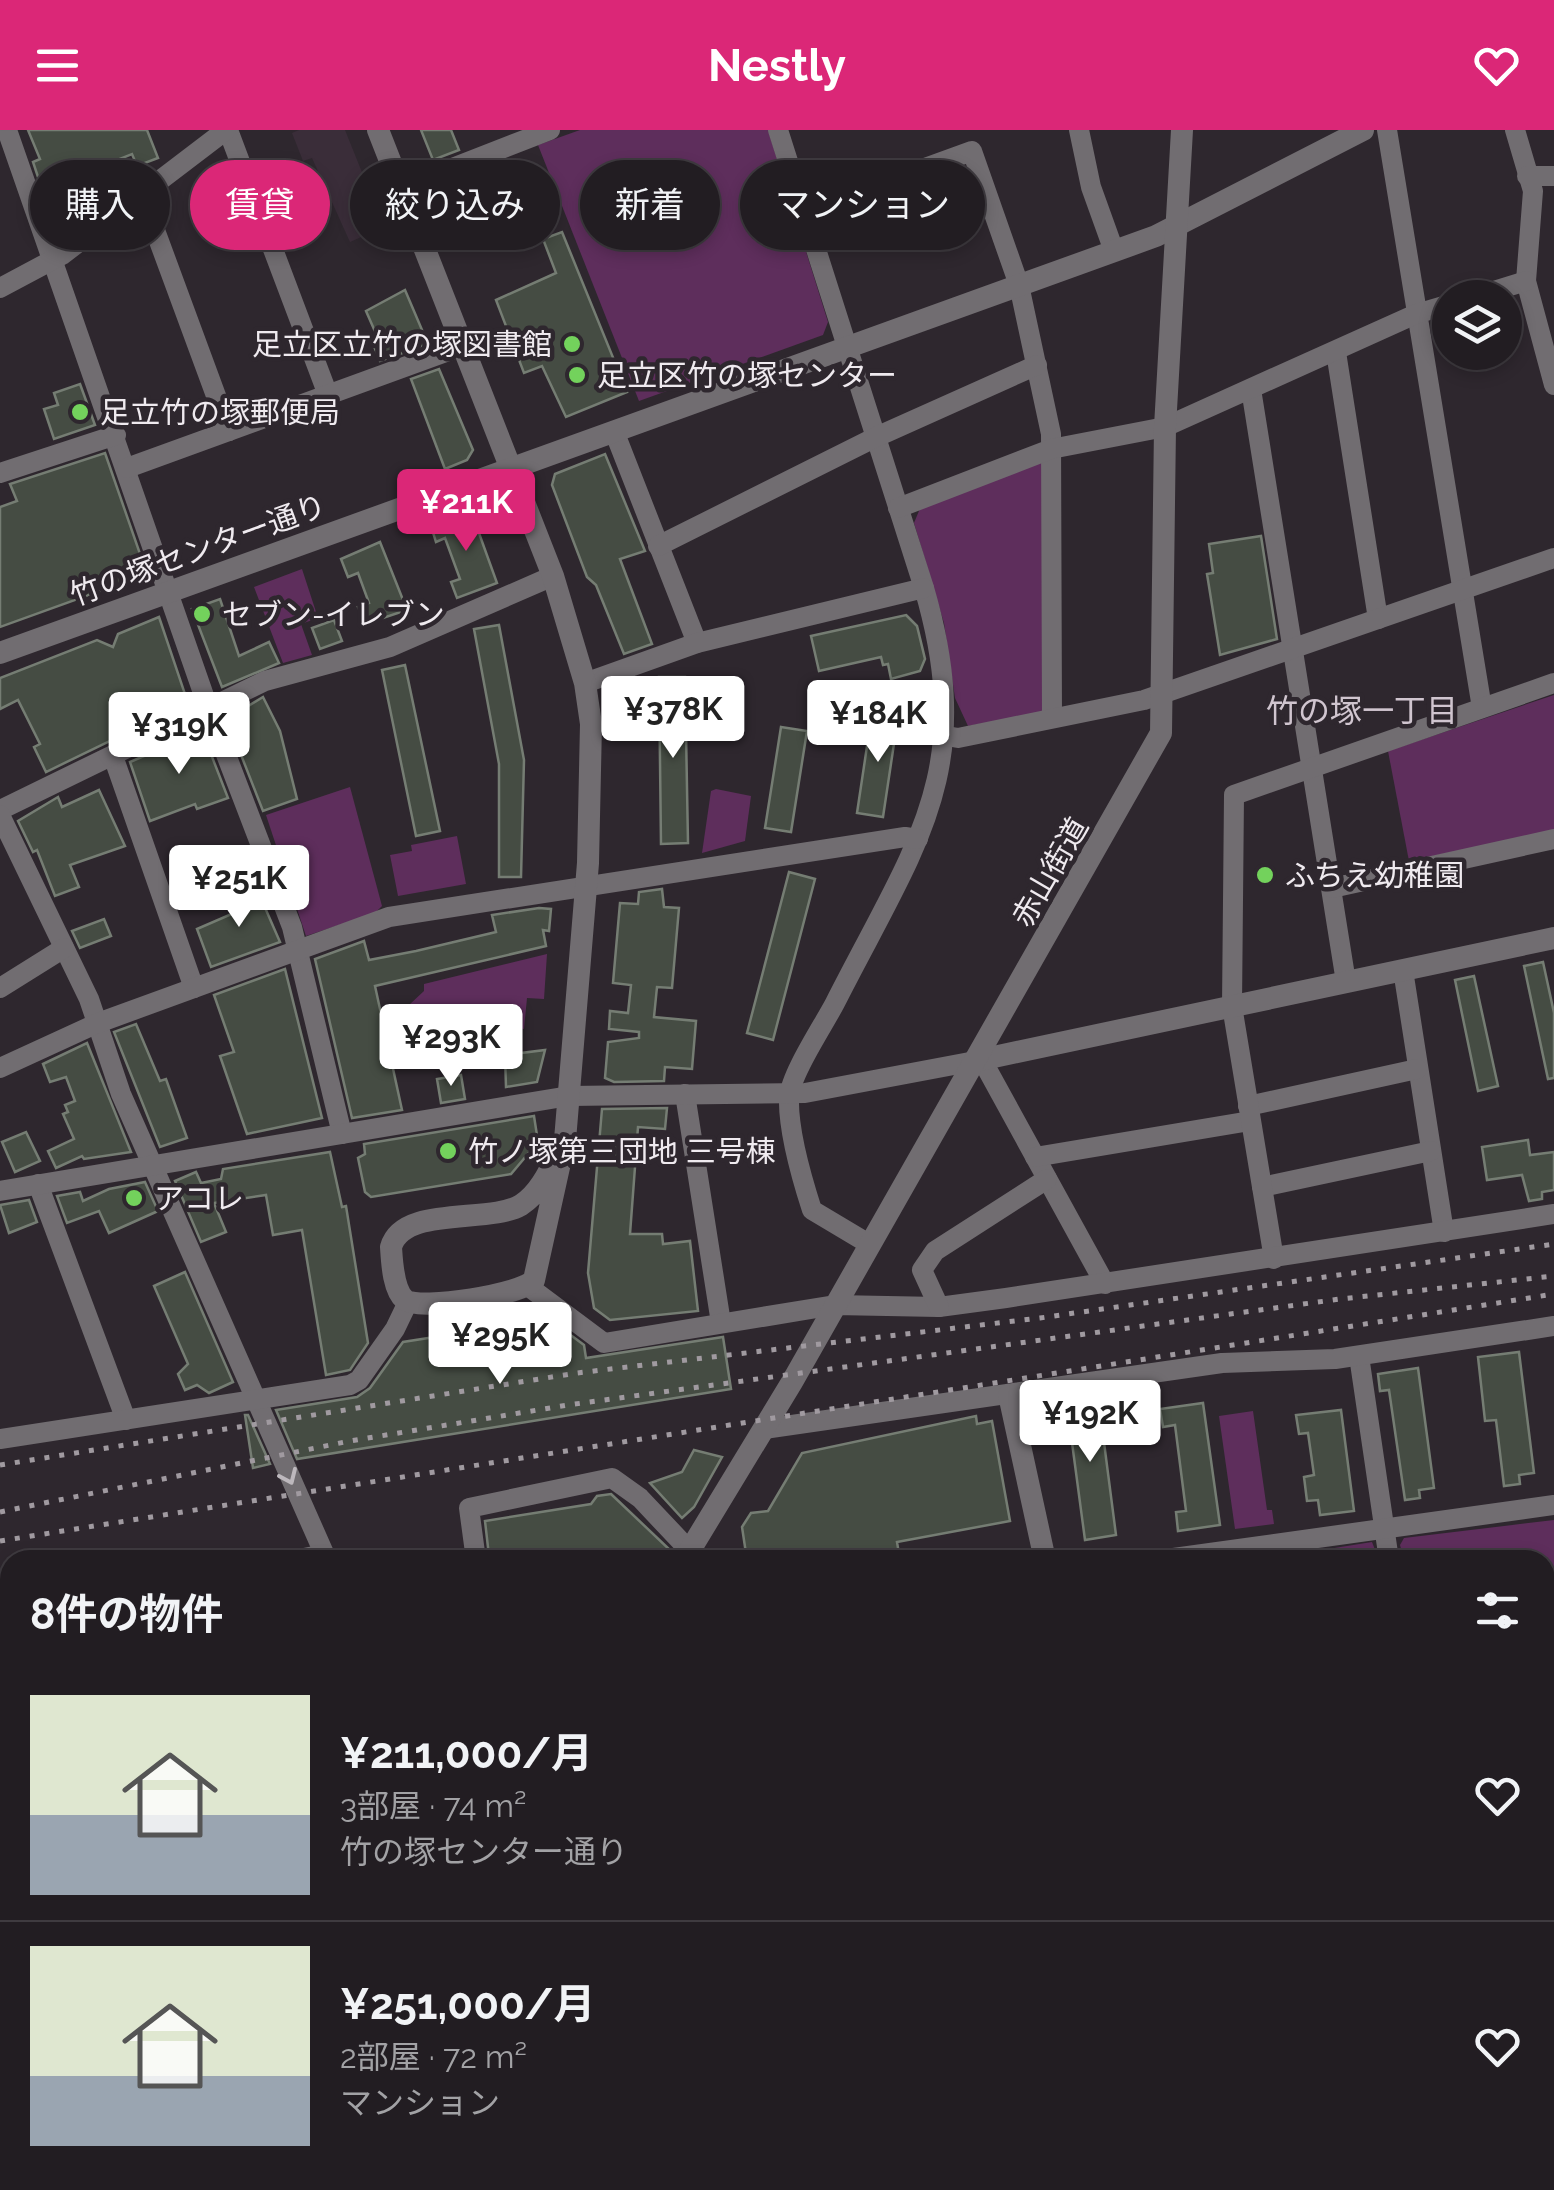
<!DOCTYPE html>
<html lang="ja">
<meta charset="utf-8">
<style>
:root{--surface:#221d22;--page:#2e2a2f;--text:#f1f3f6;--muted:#a2a2a5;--line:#3f3b40;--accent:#db2777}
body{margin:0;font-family:Raleway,"Noto Sans JP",sans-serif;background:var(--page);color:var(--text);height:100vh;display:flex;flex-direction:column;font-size:38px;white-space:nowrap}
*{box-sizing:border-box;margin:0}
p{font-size:32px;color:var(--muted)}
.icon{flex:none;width:55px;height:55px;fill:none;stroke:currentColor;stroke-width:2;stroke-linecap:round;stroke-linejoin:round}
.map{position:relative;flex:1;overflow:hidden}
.details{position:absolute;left:0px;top:1420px;width:1555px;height:640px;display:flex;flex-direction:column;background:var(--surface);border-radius:30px 30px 0 0;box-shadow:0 5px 15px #0003,0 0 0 2px var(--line)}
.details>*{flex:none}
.hud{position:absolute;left:30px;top:30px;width:1000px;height:90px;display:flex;gap:20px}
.controls{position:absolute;left:1432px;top:150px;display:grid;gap:20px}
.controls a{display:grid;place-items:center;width:90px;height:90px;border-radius:50%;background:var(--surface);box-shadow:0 5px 15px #0003,0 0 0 2px var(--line);font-size:50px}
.price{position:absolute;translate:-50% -85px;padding:0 22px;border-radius:10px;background:#fff;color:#222;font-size:32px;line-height:65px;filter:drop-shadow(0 2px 5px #0008)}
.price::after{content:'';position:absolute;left:50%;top:60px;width:30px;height:22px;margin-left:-15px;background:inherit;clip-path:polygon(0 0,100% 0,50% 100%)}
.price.active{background:var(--accent);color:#fff}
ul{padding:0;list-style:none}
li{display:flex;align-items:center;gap:30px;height:250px;padding:0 30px}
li+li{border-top:2px solid var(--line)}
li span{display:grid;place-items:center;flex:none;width:280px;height:200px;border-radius:0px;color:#555}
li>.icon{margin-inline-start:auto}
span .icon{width:120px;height:120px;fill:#fffc;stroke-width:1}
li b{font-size:42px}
h2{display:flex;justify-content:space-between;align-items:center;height:120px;padding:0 30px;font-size:42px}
.tag{padding:0 35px;border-radius:45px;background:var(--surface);box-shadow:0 5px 15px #0003,0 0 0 2px var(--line);font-size:35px;line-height:90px}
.tag.active{background:var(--accent);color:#fff}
header{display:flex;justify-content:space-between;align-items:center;height:130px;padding:0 30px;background:var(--accent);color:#fff;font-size:45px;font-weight:700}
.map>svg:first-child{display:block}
</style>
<header><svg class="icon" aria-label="menu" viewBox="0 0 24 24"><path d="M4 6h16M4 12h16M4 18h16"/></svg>Nestly<svg class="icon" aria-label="heart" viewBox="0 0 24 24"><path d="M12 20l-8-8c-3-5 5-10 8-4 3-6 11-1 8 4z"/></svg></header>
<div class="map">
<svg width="1554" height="2060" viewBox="0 0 1554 2060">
<rect width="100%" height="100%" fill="#2e272e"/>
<polygon fill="#3a2d39" points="299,0 345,0 384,97 350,112 312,28 303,31 292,3"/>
<g fill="#5e2e5c">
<polygon points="580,0 768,0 828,192 823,205 639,271 538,15"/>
<polygon points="1035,329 1046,336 1046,575 1042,583 968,596 955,568 944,493 914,393 921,376"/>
<polygon points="302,439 318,488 301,494 312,525 283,533 254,457"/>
<polygon points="1554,565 1554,701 1409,731 1388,621"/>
<polygon points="350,657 382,776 375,783 306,806 266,685"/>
<polygon points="716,659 751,666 745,711 702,723 711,661"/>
<polygon points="457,706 466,754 398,766 390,725 412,721 411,715"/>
<polygon points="547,824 544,869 527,868 524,899 519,898 516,881 453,891 457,917 403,927 392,879 409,875 424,861 424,854"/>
<polygon points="1253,1281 1267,1380 1272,1380 1274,1394 1235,1399 1219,1286"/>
<polygon points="1554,1390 1554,1539 1545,1543 1545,1430 1404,1430 1400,1415 1404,1408"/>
<polygon points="1372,1412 1379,1430 1259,1430"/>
</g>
<g fill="#454c43" stroke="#757d73" stroke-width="2.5">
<polygon points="28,0 147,0 158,28 137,36 132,24 69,49 72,57 45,68 33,32 40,29"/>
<polygon points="421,0 451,0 459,20 433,30"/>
<polygon points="562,102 627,262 566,287 542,236 524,243 496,170 556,143 543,109"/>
<polygon points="405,160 428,214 380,231 371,209 377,206 366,181"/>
<polygon points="439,239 473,320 467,330 445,339 411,249"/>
<polygon points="80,254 95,295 54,309 44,279 58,275 54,263"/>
<polygon points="105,323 147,444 0,497 0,377 17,371 10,354"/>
<polygon points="605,324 645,421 620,429 652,514 624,524 596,455 587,447 552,355 555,344"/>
<polygon points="471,381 497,453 457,468 451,452 460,449 445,408 436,412 431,396"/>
<polygon points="1261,406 1277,509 1220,525 1207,444 1213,443 1209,414"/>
<polygon points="380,412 407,480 365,494 358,477 369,473 358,443 348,447 341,429"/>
<polygon points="220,469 239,526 269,512 279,533 222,557 192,479"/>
<polygon points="906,485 917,496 925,529 920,541 891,549 888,534 883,535 881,527 819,541 811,506"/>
<polygon points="159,487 188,573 46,642 34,617 40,614 18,570 0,579 0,548 97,510 113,517 118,504"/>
<polygon points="334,490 342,511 320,519 312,498"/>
<polygon points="499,495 524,630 521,747 499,747 499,634 474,499"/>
<polygon points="405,535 440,701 416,706 382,540"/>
<polygon points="659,547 685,547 688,713 661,714"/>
<polygon points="263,567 280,601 297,669 263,681 227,589"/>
<polygon points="872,583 898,587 883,687 857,683"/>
<polygon points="781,597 807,601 791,702 765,698"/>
<polygon points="202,601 228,668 197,679 195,674 150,691 130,632"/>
<polygon points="99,660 125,716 70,735 79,757 55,766 37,720 33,722 18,691 58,667 62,677"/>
<polygon points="789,742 815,749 773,910 747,903"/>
<polygon points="256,757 280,812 211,837 197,799 234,783 231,768"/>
<polygon points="662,759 664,777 679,778 672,858 657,857 654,887 696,891 692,939 665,937 664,951 614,952 605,948 608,912 639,908 639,902 609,899 610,881 628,883 631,855 613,853 620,773 638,774 639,762"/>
<polygon points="539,778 551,779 549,801 543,800 546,816 375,856 402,980 352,988 315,829 364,811 369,830 416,821 496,802 492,785"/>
<polygon points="104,789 111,806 80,818 72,801"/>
<polygon points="1543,832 1554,883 1554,948 1548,949 1524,836"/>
<polygon points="285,839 322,988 247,1004 220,926 234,922 214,865"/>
<polygon points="1474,846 1498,956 1478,961 1455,850"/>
<polygon points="136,894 160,951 166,949 187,1008 160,1017 114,902"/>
<polygon points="87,913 131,1022 84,1029 82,1026 56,1038 48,1021 74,1009 63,984 68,982 65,975 75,971 66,947 50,952 43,934"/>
<polygon points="545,920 537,952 506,957 505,925"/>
<polygon points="461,945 465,969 441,973 437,949"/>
<polygon points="667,978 665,999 638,997 630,1104 662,1104 663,1114 690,1111 698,1181 610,1190 594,1178 588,1143 602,979"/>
<polygon points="534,986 538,1012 511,1044 371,1067 365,1062 358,1028 365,1024 364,1014"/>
<polygon points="26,1002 40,1031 15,1042 2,1012"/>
<polygon points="1528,1010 1530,1025 1554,1022 1554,1060 1542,1062 1542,1069 1529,1071 1522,1045 1487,1050 1482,1017"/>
<polygon points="330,1022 342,1077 346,1076 368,1213 350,1240 326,1245 302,1100 273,1105 266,1065 214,1073 226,1102 201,1112 175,1051 196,1042 201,1053 221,1049 223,1039"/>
<polygon points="145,1052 158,1081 109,1103 99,1081 67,1093 57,1066 80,1062 83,1071 109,1059"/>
<polygon points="29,1070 37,1092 9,1103 0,1075"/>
<polygon points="185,1142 233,1252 209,1263 197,1255 185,1260 178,1244 188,1234 154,1156"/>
<polygon points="549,1189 584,1215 586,1228 723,1207 731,1259 297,1329 276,1280 357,1267 370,1258 403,1212"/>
<polygon points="1519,1222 1534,1343 1519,1345 1520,1354 1504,1356 1496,1290 1485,1291 1478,1227"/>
<polygon points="1418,1238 1434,1358 1419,1360 1420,1368 1405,1370 1389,1260 1380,1261 1378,1244"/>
<polygon points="1098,1266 1116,1405 1085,1410 1069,1290 1057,1292 1054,1274"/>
<polygon points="1203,1273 1220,1395 1178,1401 1176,1382 1186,1381 1175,1295 1163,1297 1160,1279"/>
<polygon points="1341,1280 1354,1381 1320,1385 1318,1370 1307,1371 1304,1347 1314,1345 1308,1303 1299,1304 1296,1285"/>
<polygon points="245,1285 248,1285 270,1334 253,1338"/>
<polygon points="976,1286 977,1294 992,1291 1010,1391 897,1412 900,1430 747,1430 742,1397 751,1383 768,1381 802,1323"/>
<polygon points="694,1320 722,1327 694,1377 682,1388 650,1353 682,1342"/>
<polygon points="611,1364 671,1421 665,1430 501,1430 497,1425 489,1426 485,1391 591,1374 597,1366"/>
</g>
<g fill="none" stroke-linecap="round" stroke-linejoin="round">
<g stroke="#716d71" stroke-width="20">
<polyline points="7,0 209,580 292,797 342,1004"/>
<polyline points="228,0 328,265"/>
<path d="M 778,0 L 924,458 C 978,642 915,715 835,873 C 823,896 790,945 789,968 C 788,1002 802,1049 812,1080 L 869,1114"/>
<polyline points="1079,0 1091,57 1114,121"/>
<polyline points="1387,0 1482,578"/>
<polyline points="1515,0 1533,61 1526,151 1554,255"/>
<polyline points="1527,46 1554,46"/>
<polyline points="401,58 550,0"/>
<polyline points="142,65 229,301"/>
<polyline points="804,82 972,21 1019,155 1051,304 1052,587"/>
<polyline points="0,158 62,125 226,0"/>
<polyline points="1471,168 1526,151"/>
<polyline points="1336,222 1378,489"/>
<polyline points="1251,259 1346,852"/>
<polyline points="614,301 697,513"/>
<polyline points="127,338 462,216"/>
<polyline points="0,343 116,305"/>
<polyline points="898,378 1051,319 1165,297 1416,184 1450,174"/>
<polyline points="658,416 874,308 1037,235"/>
<polyline points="585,553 697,513 924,458"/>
<polyline points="947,606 958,608 1144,570 1554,428"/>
<polyline points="113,626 194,858"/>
<polyline points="0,680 265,551 390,517 553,446"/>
<polyline points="0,685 89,869 121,964 327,1430"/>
<polyline points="1332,758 1554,709"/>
<polyline points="1403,840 1444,1102"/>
<polyline points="0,858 64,818"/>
<polyline points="982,930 1105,1154"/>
<polyline points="0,938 98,893 389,787 905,707 918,709"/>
<polyline points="685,964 721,1193"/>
<polyline points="1248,976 1417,939"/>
<polyline points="1035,1027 1250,991"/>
<polyline points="38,1054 126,1290"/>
<polyline points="1262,1057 1431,1021"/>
<polyline points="0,1061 569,966 805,963 975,931"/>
<polyline points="1274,1129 1232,876 1234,665 1554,553"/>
<polyline points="529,1157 604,1213 835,1175 939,1177 1006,1168 1554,1084"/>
<polyline points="939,1177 922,1140 935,1121 1047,1049"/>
<polyline points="1359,1226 1389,1430"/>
<polyline points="764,1299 1222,1233 1335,1229 1554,1196"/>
<polyline points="0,1309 350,1255 359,1250 395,1199 408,1172"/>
<polyline points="294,1430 324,1424"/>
<polyline points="476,1430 469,1378 612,1348 640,1368 690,1421"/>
<polyline points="1159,1430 1554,1375"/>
<polyline points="1545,1562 1554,1572"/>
<polyline points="0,1589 10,1601"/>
<polyline points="1545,1686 1554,1685"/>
<polyline points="0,1716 10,1709"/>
<polyline points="1545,1871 1554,1885"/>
<polyline points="0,1874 10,1890"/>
<polyline points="1545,2035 1554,2030"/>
<polyline points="1046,2050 1054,2060"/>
<polyline points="1516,2050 1517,2060"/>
<polyline points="835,2060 837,2050"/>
<polyline points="996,2060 1022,2050"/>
<polyline points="1291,2060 1309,2050"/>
</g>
<g stroke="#716d71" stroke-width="22">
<path d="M 378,0 L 553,446 L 585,553 L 591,594 L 588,733 L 565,1010 L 534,1150 C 524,1164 420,1181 405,1170 C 393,1160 392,1132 391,1117 C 403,1075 489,1094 521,1075 C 543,1061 553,1032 565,1010"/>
<polyline points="0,523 1156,106 1363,0"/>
<polyline points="975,931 1554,808"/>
<polyline points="1009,1265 1045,1430"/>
<polyline points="684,1430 792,1252 1161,603 1165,297 1182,0"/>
<polyline points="359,2050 367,2060"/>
<polyline points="323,2060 329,2050"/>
</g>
<g stroke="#9a9399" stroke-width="25">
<polyline points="1545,1736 1554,1734"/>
<polyline points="0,2050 10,2048"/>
</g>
<g stroke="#a09aa0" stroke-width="5" stroke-dasharray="5 10" stroke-linecap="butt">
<polyline points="0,1335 577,1243 1040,1188 1554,1114"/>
<polyline points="0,1382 350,1311 568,1275 1340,1169 1554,1146"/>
<polyline points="0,1411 1554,1164"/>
</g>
</g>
<defs><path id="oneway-chevron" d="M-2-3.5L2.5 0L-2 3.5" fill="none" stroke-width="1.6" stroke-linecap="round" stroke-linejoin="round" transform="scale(2.5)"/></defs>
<use stroke="#bdb8bd" href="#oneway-chevron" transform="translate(289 1347) rotate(66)"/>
<g fill="#73d25c" stroke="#2e272e" stroke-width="4">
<circle cx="572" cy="214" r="10"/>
<circle cx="577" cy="245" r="10"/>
<circle cx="80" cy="282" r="10"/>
<circle cx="202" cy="484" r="10"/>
<circle cx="1265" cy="745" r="10"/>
<circle cx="448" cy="1021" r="10"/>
<circle cx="134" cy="1068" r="10"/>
</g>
<g text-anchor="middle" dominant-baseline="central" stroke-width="9" stroke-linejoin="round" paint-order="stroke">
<g font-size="30" fill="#efeaef" stroke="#2e272e" text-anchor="start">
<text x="552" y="214" text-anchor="end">足立区立竹の塚図書館</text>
<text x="597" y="245">足立区竹の塚センター</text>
<text x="100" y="282">足立竹の塚郵便局</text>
<text x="222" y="484">セブン-イレブン</text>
<text x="1285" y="745">ふちえ幼稚園</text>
<text x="468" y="1021">竹ノ塚第三団地 三号棟</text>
<text x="154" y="1068">アコレ</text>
</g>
<g font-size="30" fill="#efeaef" stroke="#2e272e">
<text transform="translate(198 420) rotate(-20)">竹の塚センター通り</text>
<text transform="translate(1050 742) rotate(-60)">赤山街道</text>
</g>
<g font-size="32" fill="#d0c5cf" stroke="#2e272e">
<text x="1362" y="580">竹の塚一丁目</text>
</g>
</g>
</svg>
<div class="controls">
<a><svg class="icon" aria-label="layers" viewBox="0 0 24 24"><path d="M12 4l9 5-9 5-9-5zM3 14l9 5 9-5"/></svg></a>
</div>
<b class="price active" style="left:466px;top:424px">¥211K</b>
<b class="price" style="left:673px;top:631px">¥378K</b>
<b class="price" style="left:878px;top:635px">¥184K</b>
<b class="price" style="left:179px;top:647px">¥319K</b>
<b class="price" style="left:239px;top:800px">¥251K</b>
<b class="price" style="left:451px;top:959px">¥293K</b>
<b class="price" style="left:500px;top:1257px">¥295K</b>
<b class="price" style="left:1090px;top:1335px">¥192K</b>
<div class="hud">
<a class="tag">購入</a>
<a class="tag active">賃貸</a>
<a class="tag">絞り込み</a>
<a class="tag">新着</a>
<a class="tag">マンション</a>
</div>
<section class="details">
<h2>8件の物件<svg class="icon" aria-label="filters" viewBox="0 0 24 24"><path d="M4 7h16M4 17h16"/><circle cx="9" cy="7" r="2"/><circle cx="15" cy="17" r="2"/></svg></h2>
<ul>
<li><span style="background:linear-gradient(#dfe7d0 60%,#9aa5b1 0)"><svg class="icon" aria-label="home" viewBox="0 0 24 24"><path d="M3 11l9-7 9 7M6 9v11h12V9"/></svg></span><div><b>¥211,000/月</b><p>3部屋 · 74 m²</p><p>竹の塚センター通り</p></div><svg class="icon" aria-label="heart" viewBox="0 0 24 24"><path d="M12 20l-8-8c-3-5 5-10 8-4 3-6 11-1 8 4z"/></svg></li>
<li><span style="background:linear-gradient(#dfe7d0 65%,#9aa5b1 0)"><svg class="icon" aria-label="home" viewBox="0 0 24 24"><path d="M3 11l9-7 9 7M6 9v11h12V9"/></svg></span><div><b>¥251,000/月</b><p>2部屋 · 72 m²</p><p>マンション</p></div><svg class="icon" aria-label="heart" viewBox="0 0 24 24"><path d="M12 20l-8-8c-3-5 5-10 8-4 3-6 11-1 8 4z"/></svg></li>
</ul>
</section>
</div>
